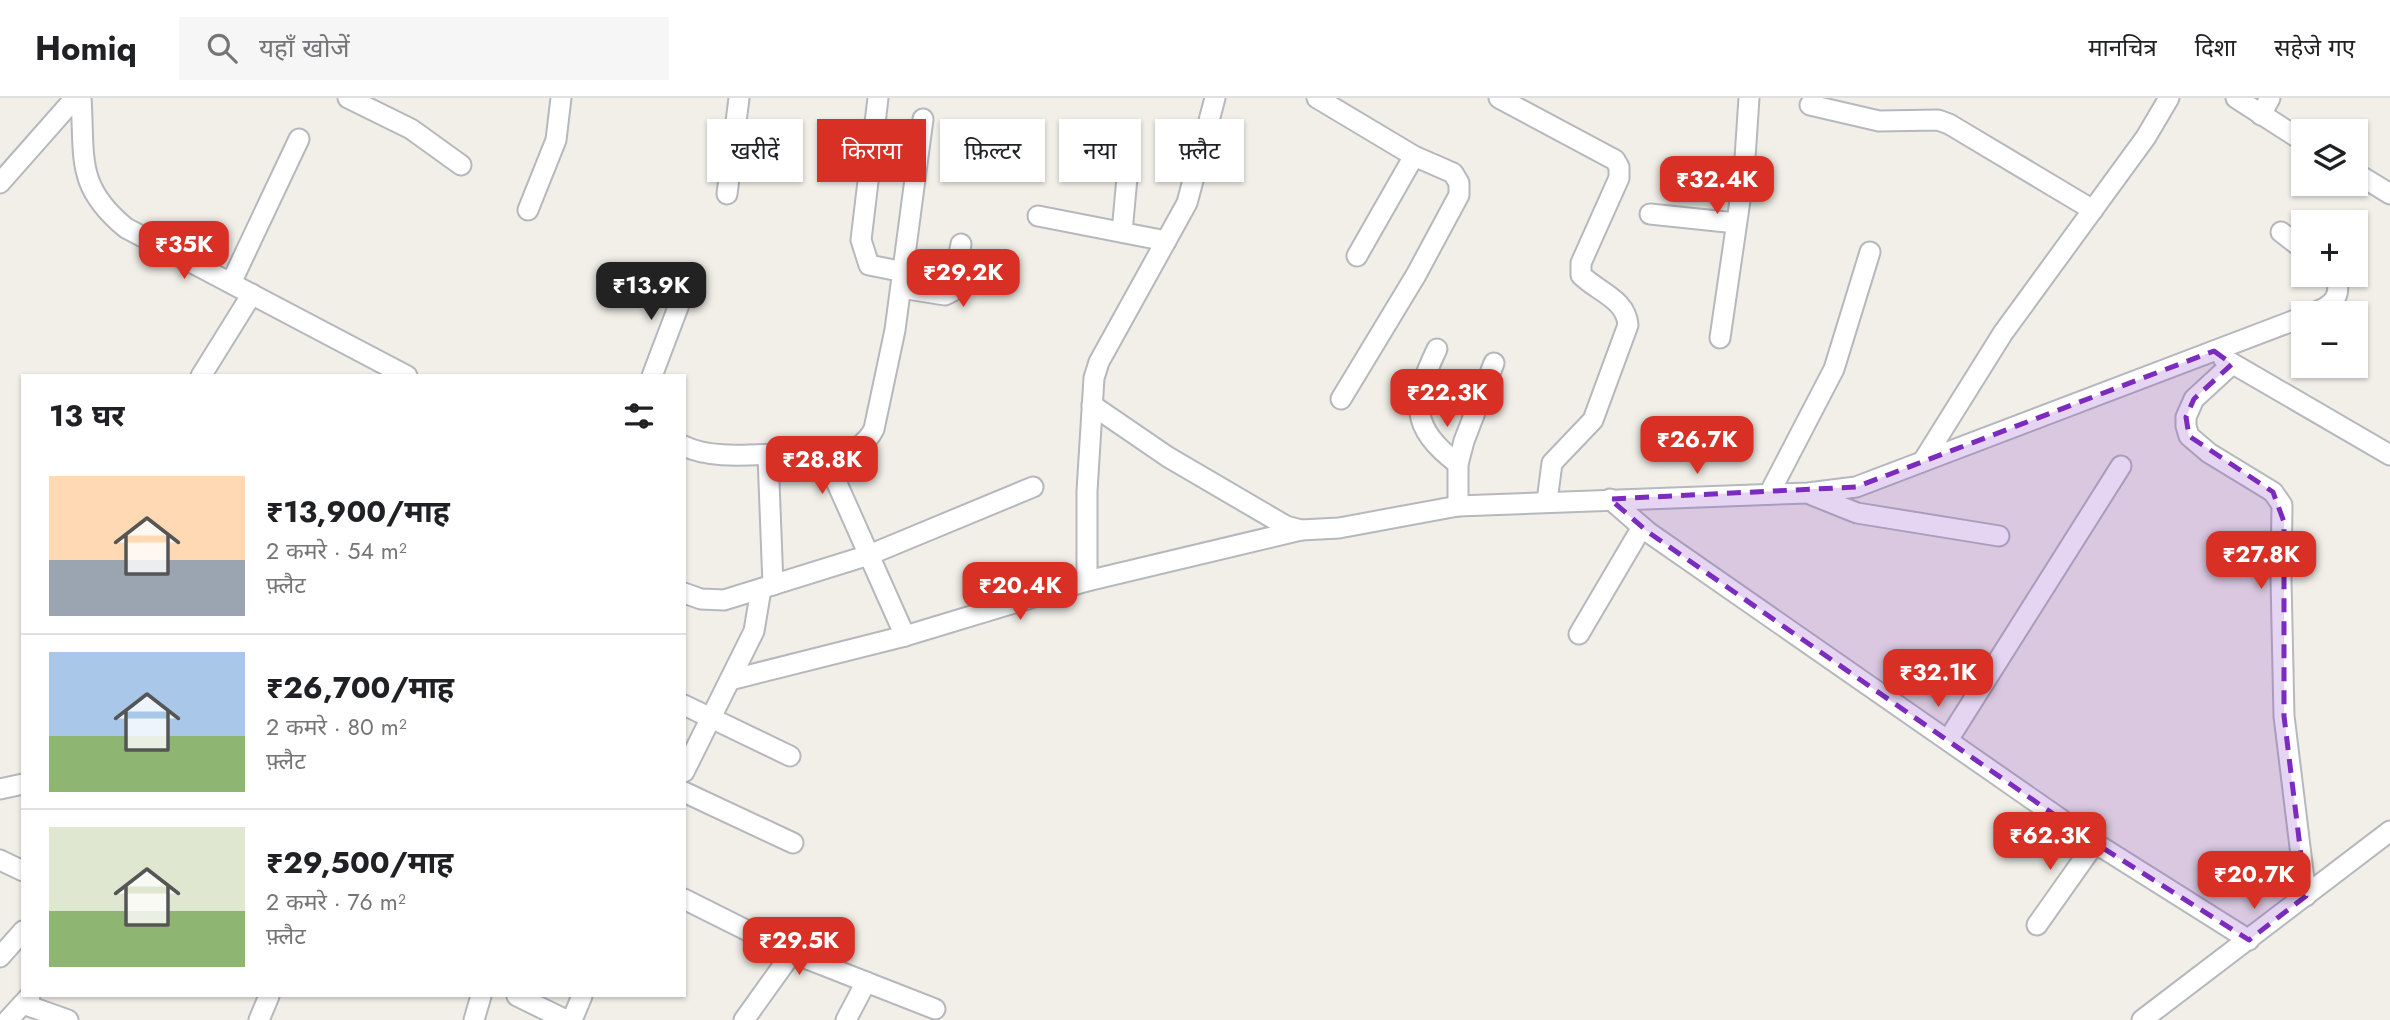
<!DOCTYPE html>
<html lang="hi">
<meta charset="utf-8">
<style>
:root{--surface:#fff;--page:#f6f6f6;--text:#202124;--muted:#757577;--line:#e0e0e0;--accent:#d93025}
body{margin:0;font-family:Jost,"Noto Sans Devanagari",sans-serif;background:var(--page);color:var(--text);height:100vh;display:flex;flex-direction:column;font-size:26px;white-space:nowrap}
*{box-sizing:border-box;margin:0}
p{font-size:23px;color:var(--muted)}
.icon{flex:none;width:38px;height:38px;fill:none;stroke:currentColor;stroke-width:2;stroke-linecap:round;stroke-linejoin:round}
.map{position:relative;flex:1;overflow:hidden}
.details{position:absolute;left:21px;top:276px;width:665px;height:623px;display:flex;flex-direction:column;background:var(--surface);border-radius:0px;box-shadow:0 2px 5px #0004}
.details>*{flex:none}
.hud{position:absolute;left:707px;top:21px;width:665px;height:63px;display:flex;gap:14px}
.tools{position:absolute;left:2291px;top:21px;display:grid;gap:14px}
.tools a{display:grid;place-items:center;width:77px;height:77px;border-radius:0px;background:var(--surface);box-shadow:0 2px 5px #0004;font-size:35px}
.price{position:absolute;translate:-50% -60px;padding:0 16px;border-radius:14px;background:var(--accent);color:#fff;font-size:23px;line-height:46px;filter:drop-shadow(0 2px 4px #0008)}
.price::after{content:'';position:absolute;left:50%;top:42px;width:21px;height:16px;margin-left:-10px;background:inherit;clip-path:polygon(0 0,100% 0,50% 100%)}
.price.current{background:#222;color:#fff}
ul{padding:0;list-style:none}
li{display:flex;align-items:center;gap:21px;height:175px;padding:0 28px}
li+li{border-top:2px solid var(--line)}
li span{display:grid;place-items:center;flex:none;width:196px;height:140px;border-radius:0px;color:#555}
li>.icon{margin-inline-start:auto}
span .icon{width:84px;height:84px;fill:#fffc;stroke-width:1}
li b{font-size:30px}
h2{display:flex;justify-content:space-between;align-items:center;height:84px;padding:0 28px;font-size:30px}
.tag{padding:0 24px;border-radius:0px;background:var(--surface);box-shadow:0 2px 5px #0004;font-size:24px;line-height:63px}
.tag.current{background:var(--accent);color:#fff}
header{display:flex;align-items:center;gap:42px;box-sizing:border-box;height:98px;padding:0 35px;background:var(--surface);border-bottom:2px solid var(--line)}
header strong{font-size:33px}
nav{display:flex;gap:38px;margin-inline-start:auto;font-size:24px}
.search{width:490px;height:63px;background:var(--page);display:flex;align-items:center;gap:18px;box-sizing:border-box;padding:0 24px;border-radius:0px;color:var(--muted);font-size:26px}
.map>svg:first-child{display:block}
</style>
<header>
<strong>Homiq</strong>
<div class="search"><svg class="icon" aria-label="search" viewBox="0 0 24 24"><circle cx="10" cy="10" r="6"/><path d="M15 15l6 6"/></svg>यहाँ खोजें</div>
<nav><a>मानचित्र</a><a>दिशा</a><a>सहेजे गए</a></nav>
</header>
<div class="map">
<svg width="2390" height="922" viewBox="0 0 2390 922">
<rect width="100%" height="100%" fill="#f1efe8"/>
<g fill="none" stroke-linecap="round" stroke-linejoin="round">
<defs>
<g id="street">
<path d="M 81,0 C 85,60 75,88 126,130 L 407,278"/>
<polyline points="348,0 411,31 461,67"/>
<polyline points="878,0 861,142 869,167 904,174"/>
<polyline points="1317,0 1414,58 1453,75 1459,85 1459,97 1416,177 1341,301"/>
<path d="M 1499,0 L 1615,62 L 1619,69 L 1619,80 L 1581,165 L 1581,177 C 1598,194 1626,201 1628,227 L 1593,322 L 1552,365 L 1547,403"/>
<polyline points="2236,0 2303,43"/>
<polyline points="1810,7 1879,23 1938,22 1949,26 2093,112"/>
<polyline points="2261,17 2270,0"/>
<polyline points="2356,75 2390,96"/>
<polyline points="0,85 75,0"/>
<polyline points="727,96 739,0"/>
<polyline points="528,112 556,42 561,0"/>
<polyline points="1650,116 1736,125"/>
<polyline points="1038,118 1166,143"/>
<polyline points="1122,134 1129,58"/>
<polyline points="2281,134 2303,151"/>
<polyline points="1357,158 1414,58"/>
<polyline points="231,185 299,41"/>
<polyline points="901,190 945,197 951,194 961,146"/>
<path d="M 2313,215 C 2333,208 2343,198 2335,177"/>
<polyline points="1720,240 1744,75 1749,0"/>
<path d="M 1437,251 C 1412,303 1409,329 1458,366"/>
<polyline points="2223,260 2390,357"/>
<polyline points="2232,266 2194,301 2186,319 2186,328 2189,338 2209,355 2273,394 2282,407 2281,482 2284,618 2306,798"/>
<polyline points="201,278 252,196"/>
<polyline points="652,278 688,183"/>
<polyline points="1092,307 1168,359 1286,428 1301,432 1339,430 1458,408 1808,395 1856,389 2303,219"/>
<path d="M 684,348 C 727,369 799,345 827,363 L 905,538"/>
<polyline points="768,358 773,487"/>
<path d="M 827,363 C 846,355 864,351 874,331 L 895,232 L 923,21"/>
<polyline points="1923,363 2003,235 2146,39 2169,0"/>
<polyline points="1769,396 1834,271 1870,154"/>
<polyline points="1812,397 1857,415 1999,438"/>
<polyline points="1610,401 1648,434 2095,745 2249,842"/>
<polyline points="1458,408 1458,366 1464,343 1494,265"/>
<polyline points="1087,483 1087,393 1094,280 1099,264 1187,105 1215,0"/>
<polyline points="684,495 701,501 724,502 869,457 1033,389"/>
<polyline points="1579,536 1642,429"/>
<polyline points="730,582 905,538 1087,483 1301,432"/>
<polyline points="684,607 790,658"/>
<polyline points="1948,642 2121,368"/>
<polyline points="684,674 754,533 761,491"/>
<polyline points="0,691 23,686"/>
<polyline points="684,694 793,745"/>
<polyline points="0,762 23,773"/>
<polyline points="684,801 792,855 935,911"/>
<polyline points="2037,827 2095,745"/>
<polyline points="0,859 23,833"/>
<polyline points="517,898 566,922"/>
<polyline points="23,906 68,922"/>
<polyline points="8,922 30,898"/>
<polyline points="259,922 269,898"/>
<polyline points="474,922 481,898"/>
<polyline points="572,922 582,898"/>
<polyline points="744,922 792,855"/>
<polyline points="846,922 866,884"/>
<polyline points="2142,922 2390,733"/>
</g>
</defs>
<use href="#street" stroke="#b5b8bc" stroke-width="23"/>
<use href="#street" stroke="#fff" stroke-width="19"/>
</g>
<path fill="#7b2cbf" fill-opacity="0.2" stroke="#7b2cbf" stroke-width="5" stroke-dasharray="14 9" stroke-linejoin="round" d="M 2214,253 L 2232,266 L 2194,301 L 2186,319 L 2189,338 L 2273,394 L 2284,424 L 2284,618 L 2306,798 L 2249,842 L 2095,745 L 1648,434 L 1610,401 L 1856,389 Z"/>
</svg>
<div class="tools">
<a><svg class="icon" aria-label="layers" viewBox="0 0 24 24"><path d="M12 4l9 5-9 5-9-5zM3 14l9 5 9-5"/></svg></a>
<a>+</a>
<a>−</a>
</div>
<b class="price" style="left:1717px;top:118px">₹32.4K</b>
<b class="price" style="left:184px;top:183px">₹35K</b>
<b class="price" style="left:963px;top:211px">₹29.2K</b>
<b class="price current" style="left:651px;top:224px">₹13.9K</b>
<b class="price" style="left:1447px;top:331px">₹22.3K</b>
<b class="price" style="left:1697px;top:378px">₹26.7K</b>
<b class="price" style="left:822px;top:398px">₹28.8K</b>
<b class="price" style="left:2261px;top:493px">₹27.8K</b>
<b class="price" style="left:1020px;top:524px">₹20.4K</b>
<b class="price" style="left:1938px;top:611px">₹32.1K</b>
<b class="price" style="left:2050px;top:774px">₹62.3K</b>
<b class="price" style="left:2254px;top:813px">₹20.7K</b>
<b class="price" style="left:799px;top:879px">₹29.5K</b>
<div class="hud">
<a class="tag">खरीदें</a>
<a class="tag current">किराया</a>
<a class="tag">फ़िल्टर</a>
<a class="tag">नया</a>
<a class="tag">फ़्लैट</a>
</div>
<section class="details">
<h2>13 घर<svg class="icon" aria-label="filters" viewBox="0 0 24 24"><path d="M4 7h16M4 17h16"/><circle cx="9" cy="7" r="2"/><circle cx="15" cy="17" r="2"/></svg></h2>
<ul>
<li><span style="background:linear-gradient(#ffd9b3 60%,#9aa5b1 0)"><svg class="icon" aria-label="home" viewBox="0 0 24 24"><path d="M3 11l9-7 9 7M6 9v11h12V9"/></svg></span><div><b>₹13,900/माह</b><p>2 कमरे · 54 m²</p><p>फ़्लैट</p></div></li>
<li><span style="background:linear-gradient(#a9c7e8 60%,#8fb573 0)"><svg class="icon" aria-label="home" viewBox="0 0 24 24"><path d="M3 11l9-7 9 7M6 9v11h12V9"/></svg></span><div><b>₹26,700/माह</b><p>2 कमरे · 80 m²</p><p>फ़्लैट</p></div></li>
<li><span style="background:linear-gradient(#dfe7d0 60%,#8fb573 0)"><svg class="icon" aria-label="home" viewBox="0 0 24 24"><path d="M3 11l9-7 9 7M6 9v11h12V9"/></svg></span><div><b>₹29,500/माह</b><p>2 कमरे · 76 m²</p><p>फ़्लैट</p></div></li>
</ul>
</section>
</div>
